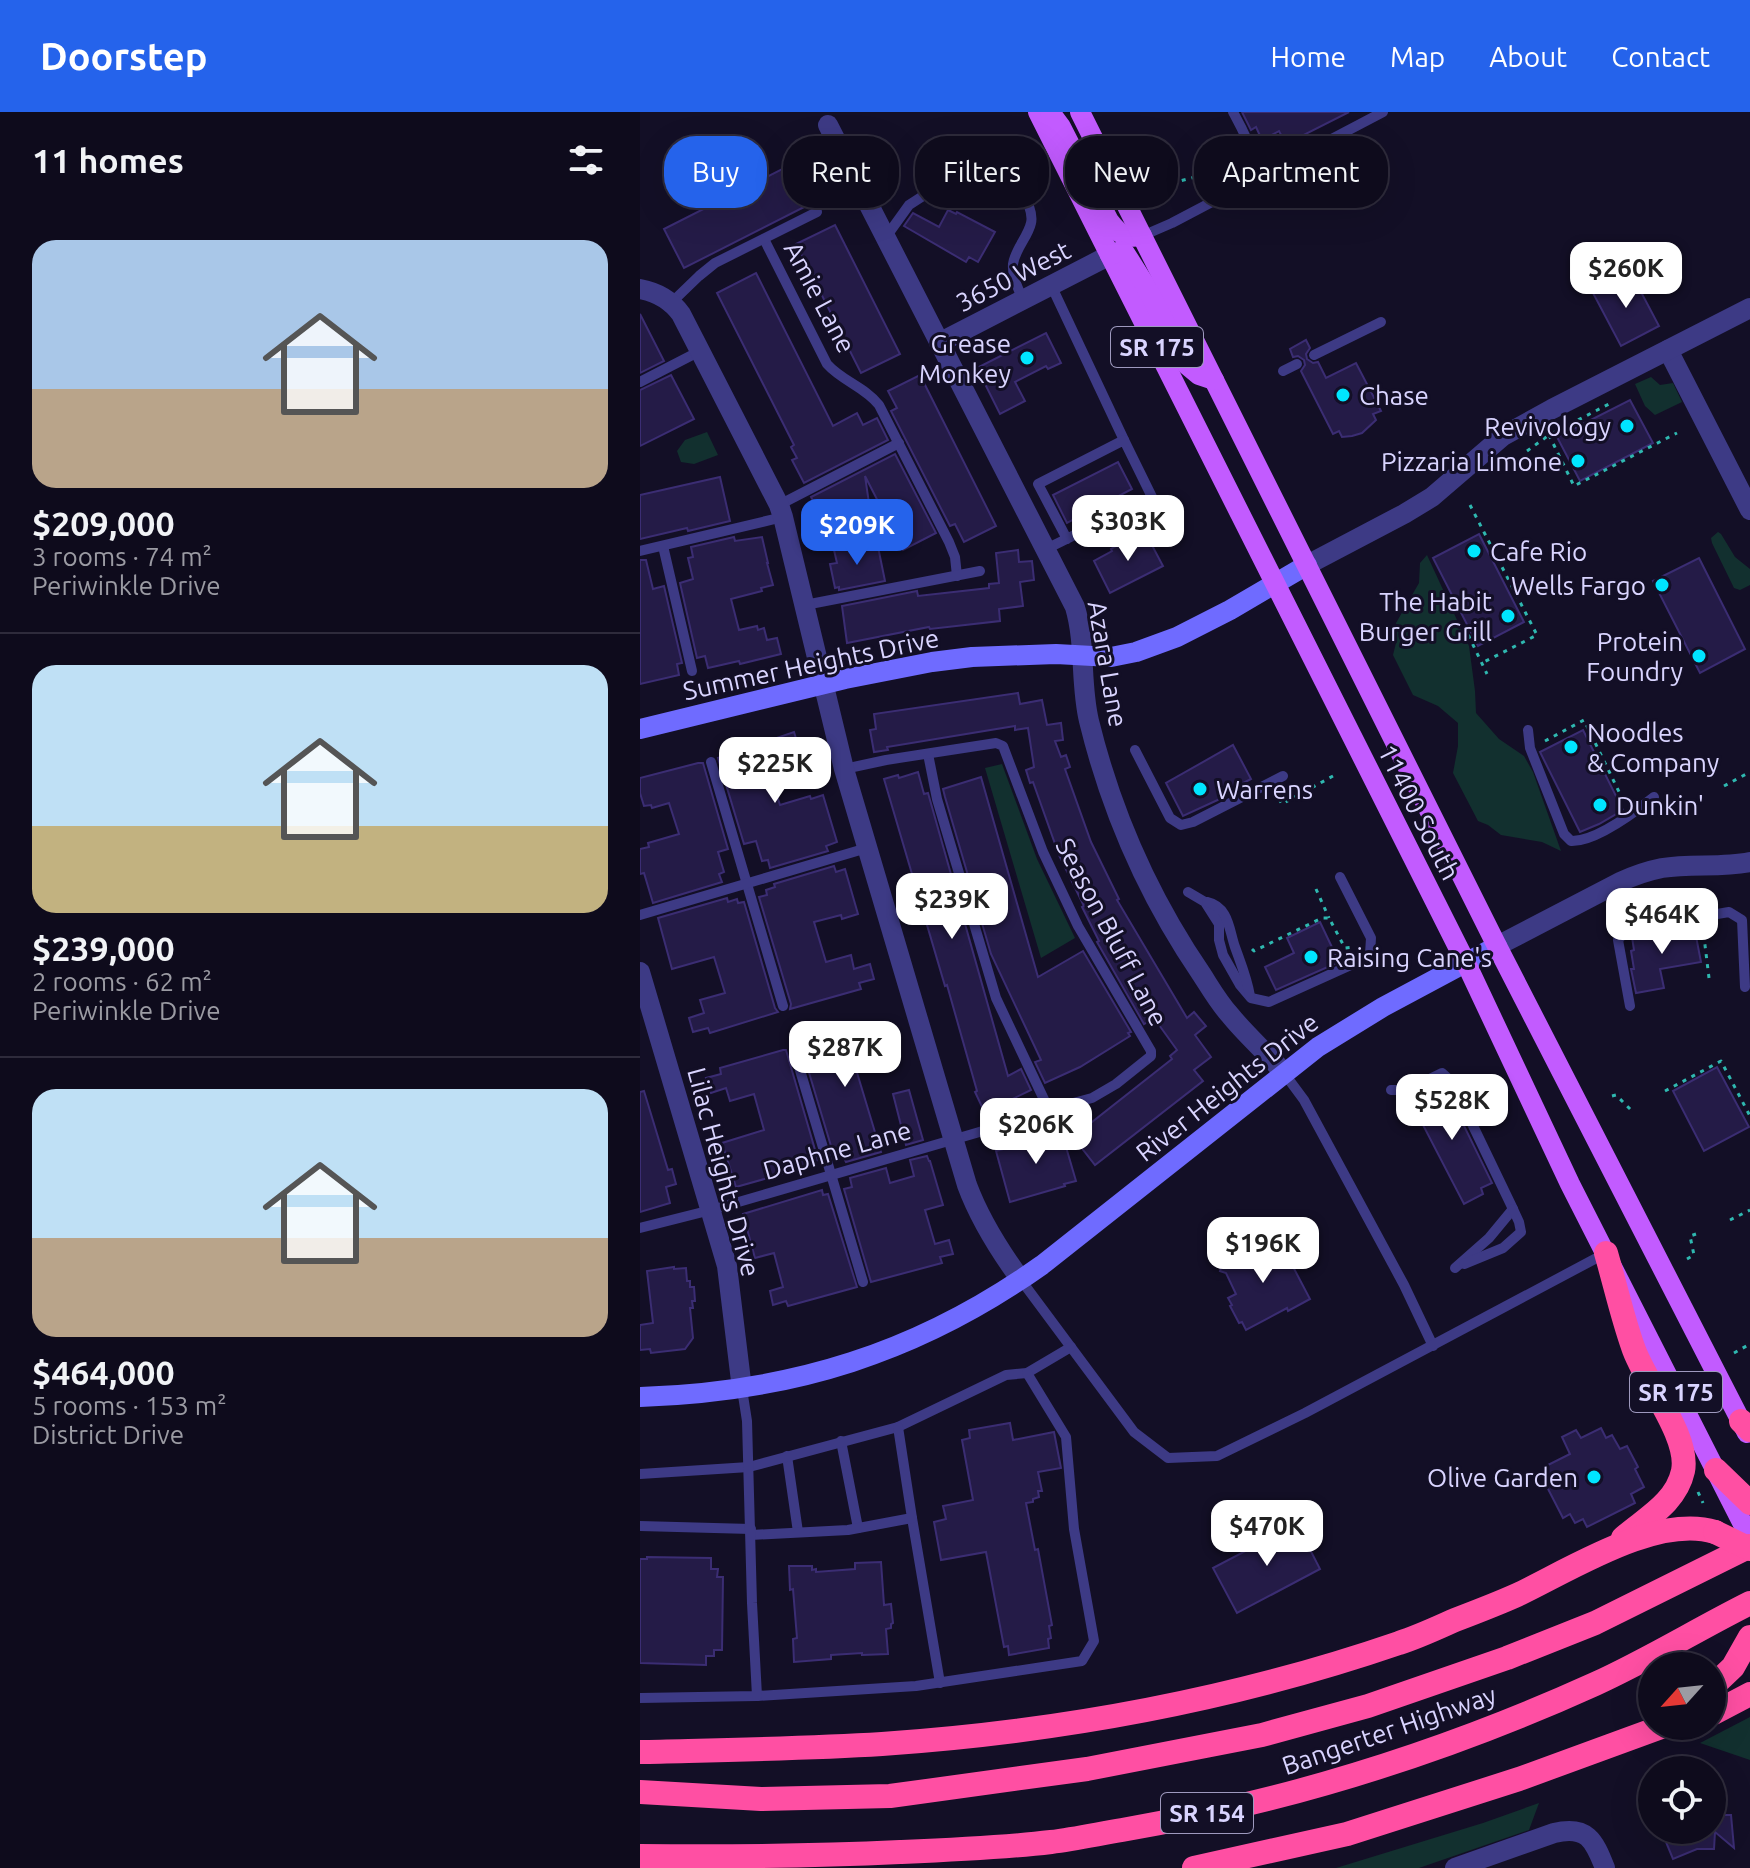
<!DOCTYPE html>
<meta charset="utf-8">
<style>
:root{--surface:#0e0b1c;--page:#171425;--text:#f1f3f6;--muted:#9b9ba3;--line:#2e2b3b;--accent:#2563eb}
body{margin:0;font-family:Ubuntu,sans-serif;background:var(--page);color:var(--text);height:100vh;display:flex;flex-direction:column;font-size:30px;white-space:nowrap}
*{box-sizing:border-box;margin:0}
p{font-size:26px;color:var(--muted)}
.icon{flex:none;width:44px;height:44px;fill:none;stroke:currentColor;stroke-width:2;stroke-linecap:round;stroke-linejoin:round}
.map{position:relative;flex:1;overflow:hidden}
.details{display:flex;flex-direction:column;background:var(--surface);width:640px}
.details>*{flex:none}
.banner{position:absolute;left:24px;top:24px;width:760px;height:72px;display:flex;gap:16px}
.needle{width:52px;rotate:243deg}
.controls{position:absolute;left:998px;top:1540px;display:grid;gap:16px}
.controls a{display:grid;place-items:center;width:88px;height:88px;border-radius:50%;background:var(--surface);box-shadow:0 8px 32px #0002,0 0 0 2px var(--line);font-size:40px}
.price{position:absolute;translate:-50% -68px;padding:0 18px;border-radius:16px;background:#fff;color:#222;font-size:26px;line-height:52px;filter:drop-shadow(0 2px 4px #0008)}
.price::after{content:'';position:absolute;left:50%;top:48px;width:24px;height:18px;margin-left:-12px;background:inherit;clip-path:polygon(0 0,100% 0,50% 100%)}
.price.active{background:var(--accent);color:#fff}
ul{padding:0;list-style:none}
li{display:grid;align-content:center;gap:16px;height:424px;padding:0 32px}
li+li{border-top:2px solid var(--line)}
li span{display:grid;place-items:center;height:248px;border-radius:24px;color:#555}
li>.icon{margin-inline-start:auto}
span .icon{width:144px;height:144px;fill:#fffc;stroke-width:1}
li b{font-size:34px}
h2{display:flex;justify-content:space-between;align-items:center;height:96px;padding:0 32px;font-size:34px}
.chip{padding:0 28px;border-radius:32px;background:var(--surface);box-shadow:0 8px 32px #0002,0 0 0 2px var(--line);font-size:28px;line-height:72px}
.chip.active{background:var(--accent);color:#fff}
header{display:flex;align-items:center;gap:48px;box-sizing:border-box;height:112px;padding:0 40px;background:var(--accent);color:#fff}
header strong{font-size:38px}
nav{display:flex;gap:44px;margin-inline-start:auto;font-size:28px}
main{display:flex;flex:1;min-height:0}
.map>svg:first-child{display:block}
</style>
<header>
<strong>Doorstep</strong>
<nav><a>Home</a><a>Map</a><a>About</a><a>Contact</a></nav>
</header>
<main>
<section class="details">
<h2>11 homes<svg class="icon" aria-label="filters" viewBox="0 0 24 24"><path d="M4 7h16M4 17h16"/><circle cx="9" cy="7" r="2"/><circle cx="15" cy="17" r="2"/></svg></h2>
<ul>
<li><span style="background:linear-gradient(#a9c7e8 60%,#b9a48a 0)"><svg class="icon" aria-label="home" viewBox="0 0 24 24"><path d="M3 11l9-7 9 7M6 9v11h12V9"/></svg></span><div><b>$209,000</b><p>3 rooms · 74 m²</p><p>Periwinkle Drive</p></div></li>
<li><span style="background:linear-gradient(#bfe0f5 65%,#c2b280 0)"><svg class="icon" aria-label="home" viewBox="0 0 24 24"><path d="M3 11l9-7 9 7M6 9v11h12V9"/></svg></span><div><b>$239,000</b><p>2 rooms · 62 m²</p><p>Periwinkle Drive</p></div></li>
<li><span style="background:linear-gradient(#bfe0f5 60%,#b9a48a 0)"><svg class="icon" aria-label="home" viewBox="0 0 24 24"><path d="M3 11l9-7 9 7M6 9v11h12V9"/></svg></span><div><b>$464,000</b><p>5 rooms · 153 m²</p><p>District Drive</p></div></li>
</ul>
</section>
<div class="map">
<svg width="1110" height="1756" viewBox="0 0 1110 1756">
<rect width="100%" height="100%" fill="#130f26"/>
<g fill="#12302f">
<polygon points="1011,265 1020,273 1033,271 1042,290 1015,303 1005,294 995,272"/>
<polygon points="67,320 78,343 54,352 41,350 37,339 45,328"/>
<polygon points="1078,420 1081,422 1095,445 1110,457 1110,473 1100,478 1094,476 1072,431 1071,426"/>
<polygon points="787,443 829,534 835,579 836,601 859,627 884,644 893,660 921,739 902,730 861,723 848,713 838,709 813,661 818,634 818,611 798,594 773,583 753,543 757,527 756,511 779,471 780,451"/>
<polygon points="362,652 397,747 435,826 401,846 345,656"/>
<polygon points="1110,1605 1110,1648 1060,1631"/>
<polygon points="899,1691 889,1718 779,1756 696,1756 843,1711"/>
</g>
<g fill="#241b47" stroke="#3b2d73" stroke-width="2">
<polygon points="602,0 709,0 646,32 639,19 622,28 616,15 611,18"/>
<polygon points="158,49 178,88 44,156 24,117"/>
<polygon points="308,98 316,102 317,100 355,120 338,150 329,145 326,150 264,114 273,101 299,115"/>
<polygon points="195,113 260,242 221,261 156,132"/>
<polygon points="116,161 193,314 217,301 223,313 237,306 248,328 164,371 152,348 157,346 151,335 154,333 77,181"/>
<polygon points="991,161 1019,214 981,234 953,181"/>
<polygon points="0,202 24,249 0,261"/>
<polygon points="406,221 421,251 408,257 406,254 375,270 385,289 360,302 337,256"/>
<polygon points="666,228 670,236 666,242 667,247 673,251 678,250 686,266 716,251 741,299 733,302 736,308 722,321 712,324 702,325 699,319 693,322 661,259 665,253 664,248 658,244 653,245 650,237"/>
<polygon points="31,263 54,307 0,334 0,278"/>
<polygon points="280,263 356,414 324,430 315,412 310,414 251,299 257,296 248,279"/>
<polygon points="990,288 1013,331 940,369 917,325"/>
<polygon points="255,342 296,421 263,438 225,364 230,398 189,419 171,385"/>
<polygon points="478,350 492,377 427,411 413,383"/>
<polygon points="80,365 90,409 48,419 47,416 0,427 0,383"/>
<polygon points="506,422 523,454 470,481 454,449 472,439 471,437 496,423 497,426"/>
<polygon points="839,422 884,510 838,534 793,446"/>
<polygon points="94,425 95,429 122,425 128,451 127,451 133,473 121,476 122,479 91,487 99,518 117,514 118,518 124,516 127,528 137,526 141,542 100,552 99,549 68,556 65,544 57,546 40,471 53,467 48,446 53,445 51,435"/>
<polygon points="237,430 245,469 199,478 199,475 195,476 190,452 197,451 194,438"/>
<polygon points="378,438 379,450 392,449 394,468 380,470 383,494 359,497 360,509 290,517 289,515 207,531 202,494 277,479 278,484 349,476 349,472 359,471 356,441"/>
<polygon points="1059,446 1105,537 1060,561 1013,469"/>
<polygon points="0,448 6,448 13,477 24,474 42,551 37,552 39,563 0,572"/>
<polygon points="378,581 380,592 402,588 407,613 421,611 423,628 415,629 421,645 426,643 430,655 425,657 451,730 479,787 477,788 547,906 554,900 566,914 555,923 571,945 554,958 563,969 455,1053 433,1025 532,947 530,944 537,938 514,906 504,912 457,830 459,829 442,795 444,794 419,743 393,670 390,671 386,658 394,655 388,616 375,618 375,614 247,635 248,638 234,640 230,618 236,617 234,602"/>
<polygon points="943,618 983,698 959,712 940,720 900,640"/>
<polygon points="154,620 159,636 149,639 153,650 146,653 147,656 130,662 140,693 170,684 171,687 183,683 197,730 186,734 188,739 130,756 128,748 122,749 116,729 104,732 78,646"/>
<polygon points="593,633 611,667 580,683 582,686 543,704 526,671"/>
<polygon points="58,651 63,651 88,737 78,740 84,760 79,762 82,770 13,791 4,761 0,762 0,737 9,735 8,731 39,722 29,691 12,696 11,693 4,694 0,681 0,666"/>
<polygon points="278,660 284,682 288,681 368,964 381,957 391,978 360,993 359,989 343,997 335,980 337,979 307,873 305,874 244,667 258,663 259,666"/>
<polygon points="341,665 398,865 443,839 491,920 488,921 490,924 440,955 405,971 395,950 401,948 351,842 305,685 303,677"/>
<polygon points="194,754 196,760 205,757 218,802 202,807 201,803 174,810 186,850 211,843 214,857 230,852 234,867 219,871 221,877 150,897 151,892 119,785 127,783 126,778 135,775 134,772"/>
<polygon points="87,786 88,790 97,787 98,791 104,790 135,896 138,900 70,921 68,916 53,920 49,906 64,901 60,888 85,881 74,845 32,857 18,806"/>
<polygon points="680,810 699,850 636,878 625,855 654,841 647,826"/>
<polygon points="1054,814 1061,850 1020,857 1024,876 996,881 991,857 994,857 991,839 994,838 992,825"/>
<polygon points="230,913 232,919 247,915 251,929 236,934 240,947 215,954 241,1040 206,1050 202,1042 194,1044 161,934"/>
<polygon points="143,938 146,938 178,1048 173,1050 174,1053 96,1075 82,1031 124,1018 114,982 90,989 86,976 71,981 66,966 81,962 80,956"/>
<polygon points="1077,955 1109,1015 1064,1039 1033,979"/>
<polygon points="801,971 805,975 852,1071 841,1076 843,1082 824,1092 769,986"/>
<polygon points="269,978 283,1028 266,1033 253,982"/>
<polygon points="4,979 28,1058 32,1057 36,1072 26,1075 30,1091 0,1100 0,980"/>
<polygon points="421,1018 436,1069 424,1072 425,1074 370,1090 356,1039 399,1027 398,1024"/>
<polygon points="287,1044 289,1049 290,1049 303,1093 285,1098 295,1132 309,1128 313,1142 300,1145 302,1151 231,1170 204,1077 212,1075 210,1066 246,1056 250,1071 274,1064 270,1048"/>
<polygon points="182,1078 183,1083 188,1082 217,1175 148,1194 146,1189 133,1193 130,1179 143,1175 134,1141 115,1146 103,1102"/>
<polygon points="640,1130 670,1187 648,1199 647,1196 606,1218 602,1210 599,1211 590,1194 592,1193 588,1186 596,1182 586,1161 580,1159 586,1140 598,1144 608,1139 611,1145"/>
<polygon points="34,1155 34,1157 46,1156 47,1169 50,1169 50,1175 54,1175 55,1189 52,1189 53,1196 50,1196 53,1226 45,1237 11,1241 10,1237 0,1238 0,1213 13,1211 7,1159"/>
<polygon points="370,1311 373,1328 414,1320 421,1356 398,1360 402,1379 398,1379 399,1385 393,1387 393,1390 386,1391 395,1438 398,1437 412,1513 409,1514 411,1526 408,1527 409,1536 369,1543 368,1534 364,1535 346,1440 301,1448 294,1410 306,1407 303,1394 333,1388 322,1328 330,1326 329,1318"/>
<polygon points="961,1316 966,1326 972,1323 980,1337 987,1334 998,1355 995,1357 1004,1375 991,1382 995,1391 947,1415 943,1407 935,1411 930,1402 923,1406 907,1375 913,1372 904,1355 930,1342 922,1325 936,1318 941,1326"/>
<polygon points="657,1412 680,1457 597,1501 573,1456"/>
<polygon points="7,1445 71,1446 71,1457 78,1457 77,1465 83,1465 82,1538 74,1538 74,1544 66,1544 66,1553 0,1551 0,1447 7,1447"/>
<polygon points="241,1450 244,1493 251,1492 253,1511 251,1512 251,1516 246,1517 248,1542 222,1543 222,1541 191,1543 191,1547 154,1550 153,1527 157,1526 153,1477 150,1478 149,1454 172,1454 172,1458 176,1457 176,1460 215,1457 215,1451"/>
<polygon points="1072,1703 1091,1703 1094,1736 1075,1720 1074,1737 1057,1737 1033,1747 1021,1718 1072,1718"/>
</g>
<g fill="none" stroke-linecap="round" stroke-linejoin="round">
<g stroke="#2fb8b0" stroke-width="3" stroke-dasharray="4 6" stroke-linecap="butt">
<polyline points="515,82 540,69 571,61"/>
<polyline points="945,176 996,150"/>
<polyline points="909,323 934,374 1037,321"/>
<polyline points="887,339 909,323 971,291"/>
<polyline points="830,393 897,523 842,551"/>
<polyline points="824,514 847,562"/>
<polyline points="905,629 944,608 984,690"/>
<polyline points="1084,674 1110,660"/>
<polyline points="639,687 642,692 693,664"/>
<polyline points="676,777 689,806"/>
<polyline points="612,837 614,839 682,806 689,806 705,836 715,835"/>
<polyline points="1069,866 1064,825 1072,824"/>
<polyline points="1025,979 1081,949 1110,1004"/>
<polyline points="972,984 976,983 991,998"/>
<polyline points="1090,1108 1110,1098"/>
<polyline points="1047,1147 1054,1143 1050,1124 1056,1122"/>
<polyline points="1094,1241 1110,1232"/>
<polyline points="1058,1380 1063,1391"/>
</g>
<g stroke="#3d3a85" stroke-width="10">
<path d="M 593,0 C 609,30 614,35 608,70"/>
<polyline points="502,124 532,111 743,0"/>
<path d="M 246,125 L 269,93 L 300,73 L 345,51 L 360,51 C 372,62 395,94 391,111 C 388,125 375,137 373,152 C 372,165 378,176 383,188"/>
<path d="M 124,127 L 187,252 C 202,269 225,275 239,293 L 309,430 L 315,445 L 317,464"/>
<polyline points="411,173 484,328"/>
<polyline points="31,191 59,164 75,151 177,100"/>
<polyline points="674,243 741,210"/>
<polyline points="643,259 657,252"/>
<polyline points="0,270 60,239"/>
<polyline points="139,393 259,331"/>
<polyline points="23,434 52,559"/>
<polyline points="404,438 512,385 484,328 398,372 427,427"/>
<polyline points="0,439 143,405"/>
<polyline points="165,493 340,459"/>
<path d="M 888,618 L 890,636 L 924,722 L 931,729 C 955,730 995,700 1014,685"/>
<polyline points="495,638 530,706 541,713 553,710 643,664"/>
<polyline points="288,642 297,687 356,886 409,998"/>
<polyline points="71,650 143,894"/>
<polyline points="548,780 565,790 579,812 579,828 583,843 600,873 611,886 629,890 722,848 730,842 731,826 700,765"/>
<path d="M 567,790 C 589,795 589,818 595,835 C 601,852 607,866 610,884"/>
<polyline points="0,803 227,736"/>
<polyline points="990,894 978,828 988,817 1089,800 1102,808 1105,875"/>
<polyline points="154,938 223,1170"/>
<polyline points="644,961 664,988 764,1173 793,1234"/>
<polyline points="751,978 767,978 802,961 812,970 873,1097 849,1126 815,1156"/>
<polyline points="0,1116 71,1098 336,1021 381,1007 396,1001 452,986 476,972 511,944 511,939 438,814 403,740 363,634 356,631 246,648 204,657"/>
<polyline points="824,1152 863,1136 881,1120 879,1110 873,1097"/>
<polyline points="381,1168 494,1320 528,1346 577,1344 665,1301 966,1141"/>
<polyline points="201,1329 218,1416"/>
<polyline points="147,1344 158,1420"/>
<polyline points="0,1362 109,1355 258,1315 366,1263 387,1261 431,1235"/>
<polyline points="272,1406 300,1571"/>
<polyline points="0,1414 111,1417"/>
<polyline points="111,1423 208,1418 272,1406 258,1315"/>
<polyline points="117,1584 276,1574 442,1549 454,1529 434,1417 426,1325 387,1261"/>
<polyline points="0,1586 117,1584 112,1491 107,1309 102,1277"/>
</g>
<g stroke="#3d3a85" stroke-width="20">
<path d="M 188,13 L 435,495 C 446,533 440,572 449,609 C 471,699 510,787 562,863 C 571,877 579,891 590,903 C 606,923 627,941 644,961"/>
<path d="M 0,177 C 16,180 31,188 41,202 L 139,393 L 143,405 L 204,657 L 327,1073 C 340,1108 359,1138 381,1168"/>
<polyline points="299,231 470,143"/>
<polyline points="1028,238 1110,398"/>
<polyline points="667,453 764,402 792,385 863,324 912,297 1110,196"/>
<path d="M 857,834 L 980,770 C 993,764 1007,759 1022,756 C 1051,751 1081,756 1110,750"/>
<polyline points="0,860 87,1154 102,1277"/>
<path d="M 815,1756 L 914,1721 C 947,1713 954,1728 965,1756"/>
</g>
<g stroke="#6f6bff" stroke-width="20">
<polyline points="0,617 205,567 292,550 332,545 416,542 471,545 496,540 537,525 590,498 667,453"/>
<path d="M 0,1285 C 152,1280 278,1241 402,1153 L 678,935 L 743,895 L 857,834"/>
</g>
<g stroke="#c25bff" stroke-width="20">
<polyline points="398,0 826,851 930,1072 1110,1426"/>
<path d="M 410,0 L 421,15 L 469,109 C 480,123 485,127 502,124"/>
<polyline points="440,0 857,834 1107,1321"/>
<polyline points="470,143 481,139 485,141 504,171 547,253 559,263 574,268"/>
</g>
<g stroke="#ff4fa3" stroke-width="24">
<path d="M 966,1141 C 975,1172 982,1204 993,1235 C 1004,1269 1050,1324 1043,1359 C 1036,1391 1006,1406 983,1426"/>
<polyline points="1101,1309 1110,1318"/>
<polyline points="1076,1358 1110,1391"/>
<polyline points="1072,1575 1093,1555 1110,1525"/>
<polyline points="1072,1602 1110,1582"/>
<path d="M 0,1640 C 81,1638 162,1637 242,1632 C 417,1620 593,1588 759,1531 C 778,1525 797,1516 815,1508 C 836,1500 857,1492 877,1483 C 930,1458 1016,1402 1075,1420"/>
<polyline points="0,1680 121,1687 250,1684 447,1657 622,1623 728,1594 867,1546 955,1511 1110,1434"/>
<path d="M 0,1744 C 87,1745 173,1744 260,1740 C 310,1738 361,1736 411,1730 C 435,1727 458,1722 482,1718 C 645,1690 805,1640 955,1572 C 1008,1548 1058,1517 1110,1491"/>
<polyline points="554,1756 707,1722 879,1667 1024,1614"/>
</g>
<polyline stroke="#ff4fa3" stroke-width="24" points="1075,1420 1110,1437"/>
</g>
<g fill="#00e5ff" stroke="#130f26" stroke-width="3">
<circle cx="387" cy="246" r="8"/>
<circle cx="703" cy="283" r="8"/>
<circle cx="987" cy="314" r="8"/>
<circle cx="938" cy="349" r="8"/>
<circle cx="834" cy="439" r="8"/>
<circle cx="1022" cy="473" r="8"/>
<circle cx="868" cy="504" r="8"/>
<circle cx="1059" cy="544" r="8"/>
<circle cx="931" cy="635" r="8"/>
<circle cx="560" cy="677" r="8"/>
<circle cx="960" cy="693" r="8"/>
<circle cx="671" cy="845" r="8"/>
<circle cx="954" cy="1365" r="8"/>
</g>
<g text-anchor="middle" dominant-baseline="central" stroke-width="6" stroke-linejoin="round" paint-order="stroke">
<g fill="#130f26" stroke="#9e99be" stroke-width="2">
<rect x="471" y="215" width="92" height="40" rx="6"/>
<rect x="990" y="1260" width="92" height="40" rx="6"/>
<rect x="521" y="1681" width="92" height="40" rx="6"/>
</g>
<g font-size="24" font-weight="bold" fill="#d9d4ff">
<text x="517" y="235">SR 175</text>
<text x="1036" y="1280">SR 175</text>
<text x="567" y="1701">SR 154</text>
</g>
<g font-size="26" fill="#d9d4ff" stroke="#130f26">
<text transform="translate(373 164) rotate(-27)">3650 West</text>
<text transform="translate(180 185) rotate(62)">Amie Lane</text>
<text transform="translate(171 552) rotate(-12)">Summer Heights Drive</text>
<text transform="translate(468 552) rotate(80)">Azara Lane</text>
<text transform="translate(779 700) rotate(63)">11400 South</text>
<text transform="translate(472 820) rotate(62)">Season Bluff Lane</text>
<text transform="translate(587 975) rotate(-38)">River Heights Drive</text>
<text transform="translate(197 1038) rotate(-16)">Daphne Lane</text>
<text transform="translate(84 1060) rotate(75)">Lilac Heights Drive</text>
<text transform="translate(749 1618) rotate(-19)">Bangerter Highway</text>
</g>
<g font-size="26" fill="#d9d4ff" stroke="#130f26" text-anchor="end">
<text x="371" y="231">Grease<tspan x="371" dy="30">Monkey</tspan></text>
<text x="719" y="283" text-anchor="start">Chase</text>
<text x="971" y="314">Revivology</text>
<text x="922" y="349">Pizzaria Limone</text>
<text x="850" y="439" text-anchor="start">Cafe Rio</text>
<text x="1006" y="473">Wells Fargo</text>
<text x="852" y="489">The Habit<tspan x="852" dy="30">Burger Grill</tspan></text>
<text x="1043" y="529">Protein<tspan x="1043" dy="30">Foundry</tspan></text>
<text x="947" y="620" text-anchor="start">Noodles<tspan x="947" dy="30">&amp; Company</tspan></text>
<text x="576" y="677" text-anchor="start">Warrens</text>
<text x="976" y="693" text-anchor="start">Dunkin'</text>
<text x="687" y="845" text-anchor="start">Raising Cane's</text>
<text x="938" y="1365">Olive Garden</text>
</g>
</g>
</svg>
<div class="controls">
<a><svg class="needle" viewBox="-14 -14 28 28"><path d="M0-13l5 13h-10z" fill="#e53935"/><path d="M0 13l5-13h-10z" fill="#9b9ba3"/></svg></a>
<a><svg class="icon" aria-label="locate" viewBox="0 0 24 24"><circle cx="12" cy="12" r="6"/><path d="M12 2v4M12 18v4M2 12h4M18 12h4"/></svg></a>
</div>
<b class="price" style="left:986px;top:198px">$260K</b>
<b class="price" style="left:488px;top:451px">$303K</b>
<b class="price active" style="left:217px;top:455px">$209K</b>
<b class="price" style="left:135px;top:693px">$225K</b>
<b class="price" style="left:312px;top:829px">$239K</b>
<b class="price" style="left:1022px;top:844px">$464K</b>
<b class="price" style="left:205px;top:977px">$287K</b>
<b class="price" style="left:812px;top:1030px">$528K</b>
<b class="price" style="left:396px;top:1054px">$206K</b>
<b class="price" style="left:623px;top:1173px">$196K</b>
<b class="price" style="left:627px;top:1456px">$470K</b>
<div class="banner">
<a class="chip active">Buy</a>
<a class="chip">Rent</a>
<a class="chip">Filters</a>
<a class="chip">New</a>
<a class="chip">Apartment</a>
</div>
</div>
</main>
